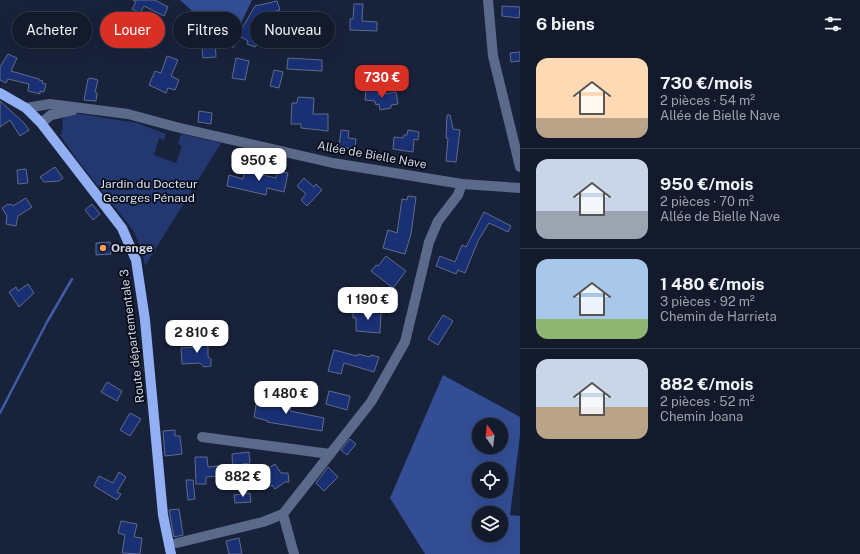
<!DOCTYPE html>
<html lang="fr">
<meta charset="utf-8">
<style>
:root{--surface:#121a2c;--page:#1b2334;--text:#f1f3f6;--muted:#9ca1a9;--line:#313848;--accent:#d93025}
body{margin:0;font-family:"Public Sans",sans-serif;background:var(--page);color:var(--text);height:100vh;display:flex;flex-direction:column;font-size:15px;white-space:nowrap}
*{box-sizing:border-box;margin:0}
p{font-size:13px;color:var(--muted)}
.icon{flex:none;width:22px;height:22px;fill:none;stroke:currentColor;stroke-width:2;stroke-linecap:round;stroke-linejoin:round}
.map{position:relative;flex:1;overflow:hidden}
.panel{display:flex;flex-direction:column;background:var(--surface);width:340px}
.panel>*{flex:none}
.hud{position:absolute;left:12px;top:12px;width:380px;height:36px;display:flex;gap:8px}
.needle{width:26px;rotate:345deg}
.buttons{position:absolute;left:472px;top:418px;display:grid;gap:8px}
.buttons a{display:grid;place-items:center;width:36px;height:36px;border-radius:50%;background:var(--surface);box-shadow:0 4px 16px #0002,0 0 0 1px var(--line);font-size:20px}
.price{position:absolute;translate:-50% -34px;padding:0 9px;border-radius:8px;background:#fff;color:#222;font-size:13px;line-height:26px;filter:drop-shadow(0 1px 2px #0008)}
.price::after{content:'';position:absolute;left:50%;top:24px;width:12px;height:9px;margin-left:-6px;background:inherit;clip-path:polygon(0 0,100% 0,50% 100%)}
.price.on{background:var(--accent);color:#fff}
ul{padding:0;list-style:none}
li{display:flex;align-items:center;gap:12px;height:100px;padding:0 16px}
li+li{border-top:1px solid var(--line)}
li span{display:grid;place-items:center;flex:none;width:112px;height:80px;border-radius:12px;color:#555}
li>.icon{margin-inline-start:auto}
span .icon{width:48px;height:48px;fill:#fffc;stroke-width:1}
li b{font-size:17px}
h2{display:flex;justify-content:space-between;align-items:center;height:48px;padding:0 16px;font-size:17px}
.pill{padding:0 14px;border-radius:18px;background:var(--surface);box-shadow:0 4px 16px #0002,0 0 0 1px var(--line);font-size:14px;line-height:36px}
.pill.on{background:var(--accent);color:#fff}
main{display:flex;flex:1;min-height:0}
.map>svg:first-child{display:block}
</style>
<main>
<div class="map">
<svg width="520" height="554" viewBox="0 0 520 554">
<rect width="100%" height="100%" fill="#18223b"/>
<polygon fill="#233870" points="74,113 137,123 166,134 164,140 159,138 154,155 176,163 182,146 178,144 181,134 221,143 145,266 142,250 133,230 78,161 60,135 62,133 63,118"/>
<g fill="#334e95" fill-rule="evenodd">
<polygon points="180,0 252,0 236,34 234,49"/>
<path d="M 443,375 L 520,417 L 520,435 L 510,515 L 520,516 L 520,554 L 425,554 L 390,498 ZM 479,425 L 501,425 L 501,447 L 479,447 ZM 479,469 L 501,469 L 501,491 L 479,491 ZM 479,513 L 501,513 L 501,535 L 479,535 Z"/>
</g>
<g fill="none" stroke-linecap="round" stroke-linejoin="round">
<polyline stroke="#405ca5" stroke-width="2.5" points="0,413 47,322 72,279"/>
</g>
<g fill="#1a3075" stroke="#5f6c89">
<polygon points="133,0 155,0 168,7 164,16 144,6 140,13 132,9 136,2"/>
<polygon points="277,1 280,10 265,14 253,34 261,39 255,47 247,44 248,41 238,35 255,6"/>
<polygon points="354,4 363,4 362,21 377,22 377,31 350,30 350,19 353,19"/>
<polygon points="502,6 520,7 519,18 502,16"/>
<polygon points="20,18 31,28 23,37 12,26"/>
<polygon points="215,39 216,57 203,58 201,40"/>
<polygon points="520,52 520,61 511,62 510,53"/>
<polygon points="8,54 17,58 11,71 39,79 39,80 43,81 42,83 46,84 44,92 40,91 40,94 28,91 29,84 8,79 6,83 0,80 0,67"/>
<polygon points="167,56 178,60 171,76 179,80 175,90 168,88 166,93 149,85 155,71 161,73"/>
<polygon points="236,58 249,61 245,80 232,78"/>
<polygon points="288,58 322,60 322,71 287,69"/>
<polygon points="274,70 283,72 279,88 270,86"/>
<polygon points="90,78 98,80 95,92 97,93 96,101 84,100 88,79"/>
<polygon points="366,90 379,91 378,95 396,92 398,104 391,105 391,108 380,110 379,104 376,105 375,101 365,100"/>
<polygon points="298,97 314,98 313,114 328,114 328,131 301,128 301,124 291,124 292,103 297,103"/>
<polygon points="0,101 24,123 29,130 20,136 10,120 0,127"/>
<polygon points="199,111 212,113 211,124 198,122"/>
<polygon points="447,115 450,115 453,129 460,130 456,162 446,161 448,138 446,138"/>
<polygon points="341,130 349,131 348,138 356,139 355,149 339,147"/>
<polygon points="408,130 419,132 418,140 414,139 413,152 393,149 394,137 403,138 404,135 407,135"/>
<polygon points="55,167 63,178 59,181 44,182 40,177"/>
<polygon points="26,169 28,183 18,184 17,170"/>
<polygon points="245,171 276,178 278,171 288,173 284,192 267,188 266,195 227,186 229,175 243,179"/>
<polygon points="304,178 314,187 316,184 322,190 307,206 301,200 306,194 297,186"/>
<polygon points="408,196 416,197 411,234 405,254 383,248 388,230 397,233 402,199 407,200"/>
<polygon points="26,198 32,207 18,216 16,226 6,224 7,216 2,208 8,204 9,205 11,204 13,206"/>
<polygon points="92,204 100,214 93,220 85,210"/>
<polygon points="484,212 511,226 508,232 489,223 478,241 465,273 458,270 456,274 436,266 440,256 455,262 462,245 466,247"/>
<polygon points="110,242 111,254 96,255 96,243"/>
<polygon points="386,256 406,271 393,288 371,271 376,265 378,266"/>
<polygon points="28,284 34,293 19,307 9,292 16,287 18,291"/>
<polygon points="353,310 381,311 380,333 356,331 356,318 353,318"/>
<polygon points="443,315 453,321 438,345 428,339"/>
<polygon points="208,338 208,357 211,359 211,366 204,367 200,363 182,364 181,348 200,347 199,341 202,339"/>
<polygon points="334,350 357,356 358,354 370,357 371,355 379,357 374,372 344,363 341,374 328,371"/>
<polygon points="107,382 122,391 117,401 101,392"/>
<polygon points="329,391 350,396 347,410 326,404"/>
<polygon points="279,396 289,398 288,406 291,406 290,411 324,418 322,431 267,422 268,421 254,417 257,399 272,401 272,397 279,398"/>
<polygon points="130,413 141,419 130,436 120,430"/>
<polygon points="175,430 175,436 180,436 182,454 165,456 163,431"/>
<polygon points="350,439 356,444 347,455 341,450"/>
<polygon points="249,452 250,463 242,464 243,475 233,476 232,454"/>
<polygon points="195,457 207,457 208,467 218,466 218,476 206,477 206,484 196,484"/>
<polygon points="275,464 281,473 288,473 289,482 285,482 275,489 272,485 270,487 261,473"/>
<polygon points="328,467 338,477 324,491 316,483"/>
<polygon points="119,472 126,477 117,492 121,494 117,500 94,486 99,476 113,483"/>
<polygon points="186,480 193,480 195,499 188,500"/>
<polygon points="250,493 251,502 235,503 234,495"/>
<polygon points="179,509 183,535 174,537 169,510"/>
<polygon points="121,521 137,524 134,537 142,538 140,554 122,553 125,535 118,533"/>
<polygon points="239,538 242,554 229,554 226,541"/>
</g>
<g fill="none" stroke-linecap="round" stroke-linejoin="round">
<g stroke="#5b698a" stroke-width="10">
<polyline points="488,0 493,56 520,167"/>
<polyline points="26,108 50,104 128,114 176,127 333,163 462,184 520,188"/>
<polyline points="41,123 51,115 73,110"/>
<polyline points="202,437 330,454"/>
<polyline points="177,543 263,522 283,514"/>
<polyline points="294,554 283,514 371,402 405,342 429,242 438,221 458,195 462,184"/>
</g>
<polyline stroke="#92aff3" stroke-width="10" points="0,93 26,108 41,123 122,228 136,260 145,320 163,515 171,554"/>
</g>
<circle fill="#fc9d54" stroke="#080c17" stroke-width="1.5" cx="103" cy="248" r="4"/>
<g text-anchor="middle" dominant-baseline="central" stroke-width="3.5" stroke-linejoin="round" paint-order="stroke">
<g font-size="12" fill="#cfd6e7" stroke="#080c17">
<text transform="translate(372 155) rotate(10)">Allée de Bielle Nave</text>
<text transform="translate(132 336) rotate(-97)">Route départementale 3</text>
</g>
<g font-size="12" fill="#d9e2f7" stroke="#080c17">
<text x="149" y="184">Jardin du Docteur<tspan x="149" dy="14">Georges Pénaud</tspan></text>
</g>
<g font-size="12" font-weight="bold" fill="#cfd6e7" stroke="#080c17" text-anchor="start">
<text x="111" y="248">Orange</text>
</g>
</g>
</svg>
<div class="buttons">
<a><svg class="needle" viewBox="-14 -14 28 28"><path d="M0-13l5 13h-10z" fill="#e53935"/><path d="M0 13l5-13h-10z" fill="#9ca1a9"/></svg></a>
<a><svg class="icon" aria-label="locate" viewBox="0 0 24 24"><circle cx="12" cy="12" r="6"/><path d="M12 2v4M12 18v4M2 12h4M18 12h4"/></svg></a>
<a><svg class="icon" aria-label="layers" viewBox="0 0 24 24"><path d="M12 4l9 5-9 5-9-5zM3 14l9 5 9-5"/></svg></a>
</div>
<b class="price on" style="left:382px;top:99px">730 €</b>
<b class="price" style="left:259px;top:182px">950 €</b>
<b class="price" style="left:368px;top:321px">1 190 €</b>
<b class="price" style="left:197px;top:354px">2 810 €</b>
<b class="price" style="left:286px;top:415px">1 480 €</b>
<b class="price" style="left:243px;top:498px">882 €</b>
<div class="hud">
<a class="pill">Acheter</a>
<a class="pill on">Louer</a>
<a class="pill">Filtres</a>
<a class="pill">Nouveau</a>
</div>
</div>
<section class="panel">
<h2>6 biens<svg class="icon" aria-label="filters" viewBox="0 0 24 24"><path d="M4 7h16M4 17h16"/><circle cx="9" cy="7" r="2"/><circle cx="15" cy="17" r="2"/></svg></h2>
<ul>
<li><span style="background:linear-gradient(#ffd9b3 75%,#b9a48a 0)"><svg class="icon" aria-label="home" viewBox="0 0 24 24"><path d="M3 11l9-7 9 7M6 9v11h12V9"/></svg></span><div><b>730 €/mois</b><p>2 pièces · 54 m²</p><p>Allée de Bielle Nave</p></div></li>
<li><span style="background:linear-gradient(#c9d6e8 65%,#9aa5b1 0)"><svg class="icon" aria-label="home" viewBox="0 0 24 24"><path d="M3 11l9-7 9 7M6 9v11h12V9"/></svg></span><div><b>950 €/mois</b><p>2 pièces · 70 m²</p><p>Allée de Bielle Nave</p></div></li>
<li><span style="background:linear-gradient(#a9c7e8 75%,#8fb573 0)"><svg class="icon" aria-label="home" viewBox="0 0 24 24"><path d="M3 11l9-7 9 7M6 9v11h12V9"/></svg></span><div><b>1 480 €/mois</b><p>3 pièces · 92 m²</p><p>Chemin de Harrieta</p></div></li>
<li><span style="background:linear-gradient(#c9d6e8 60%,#b9a48a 0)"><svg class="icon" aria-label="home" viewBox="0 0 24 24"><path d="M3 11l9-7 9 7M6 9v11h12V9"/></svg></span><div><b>882 €/mois</b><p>2 pièces · 52 m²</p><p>Chemin Joana</p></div></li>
</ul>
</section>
</main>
